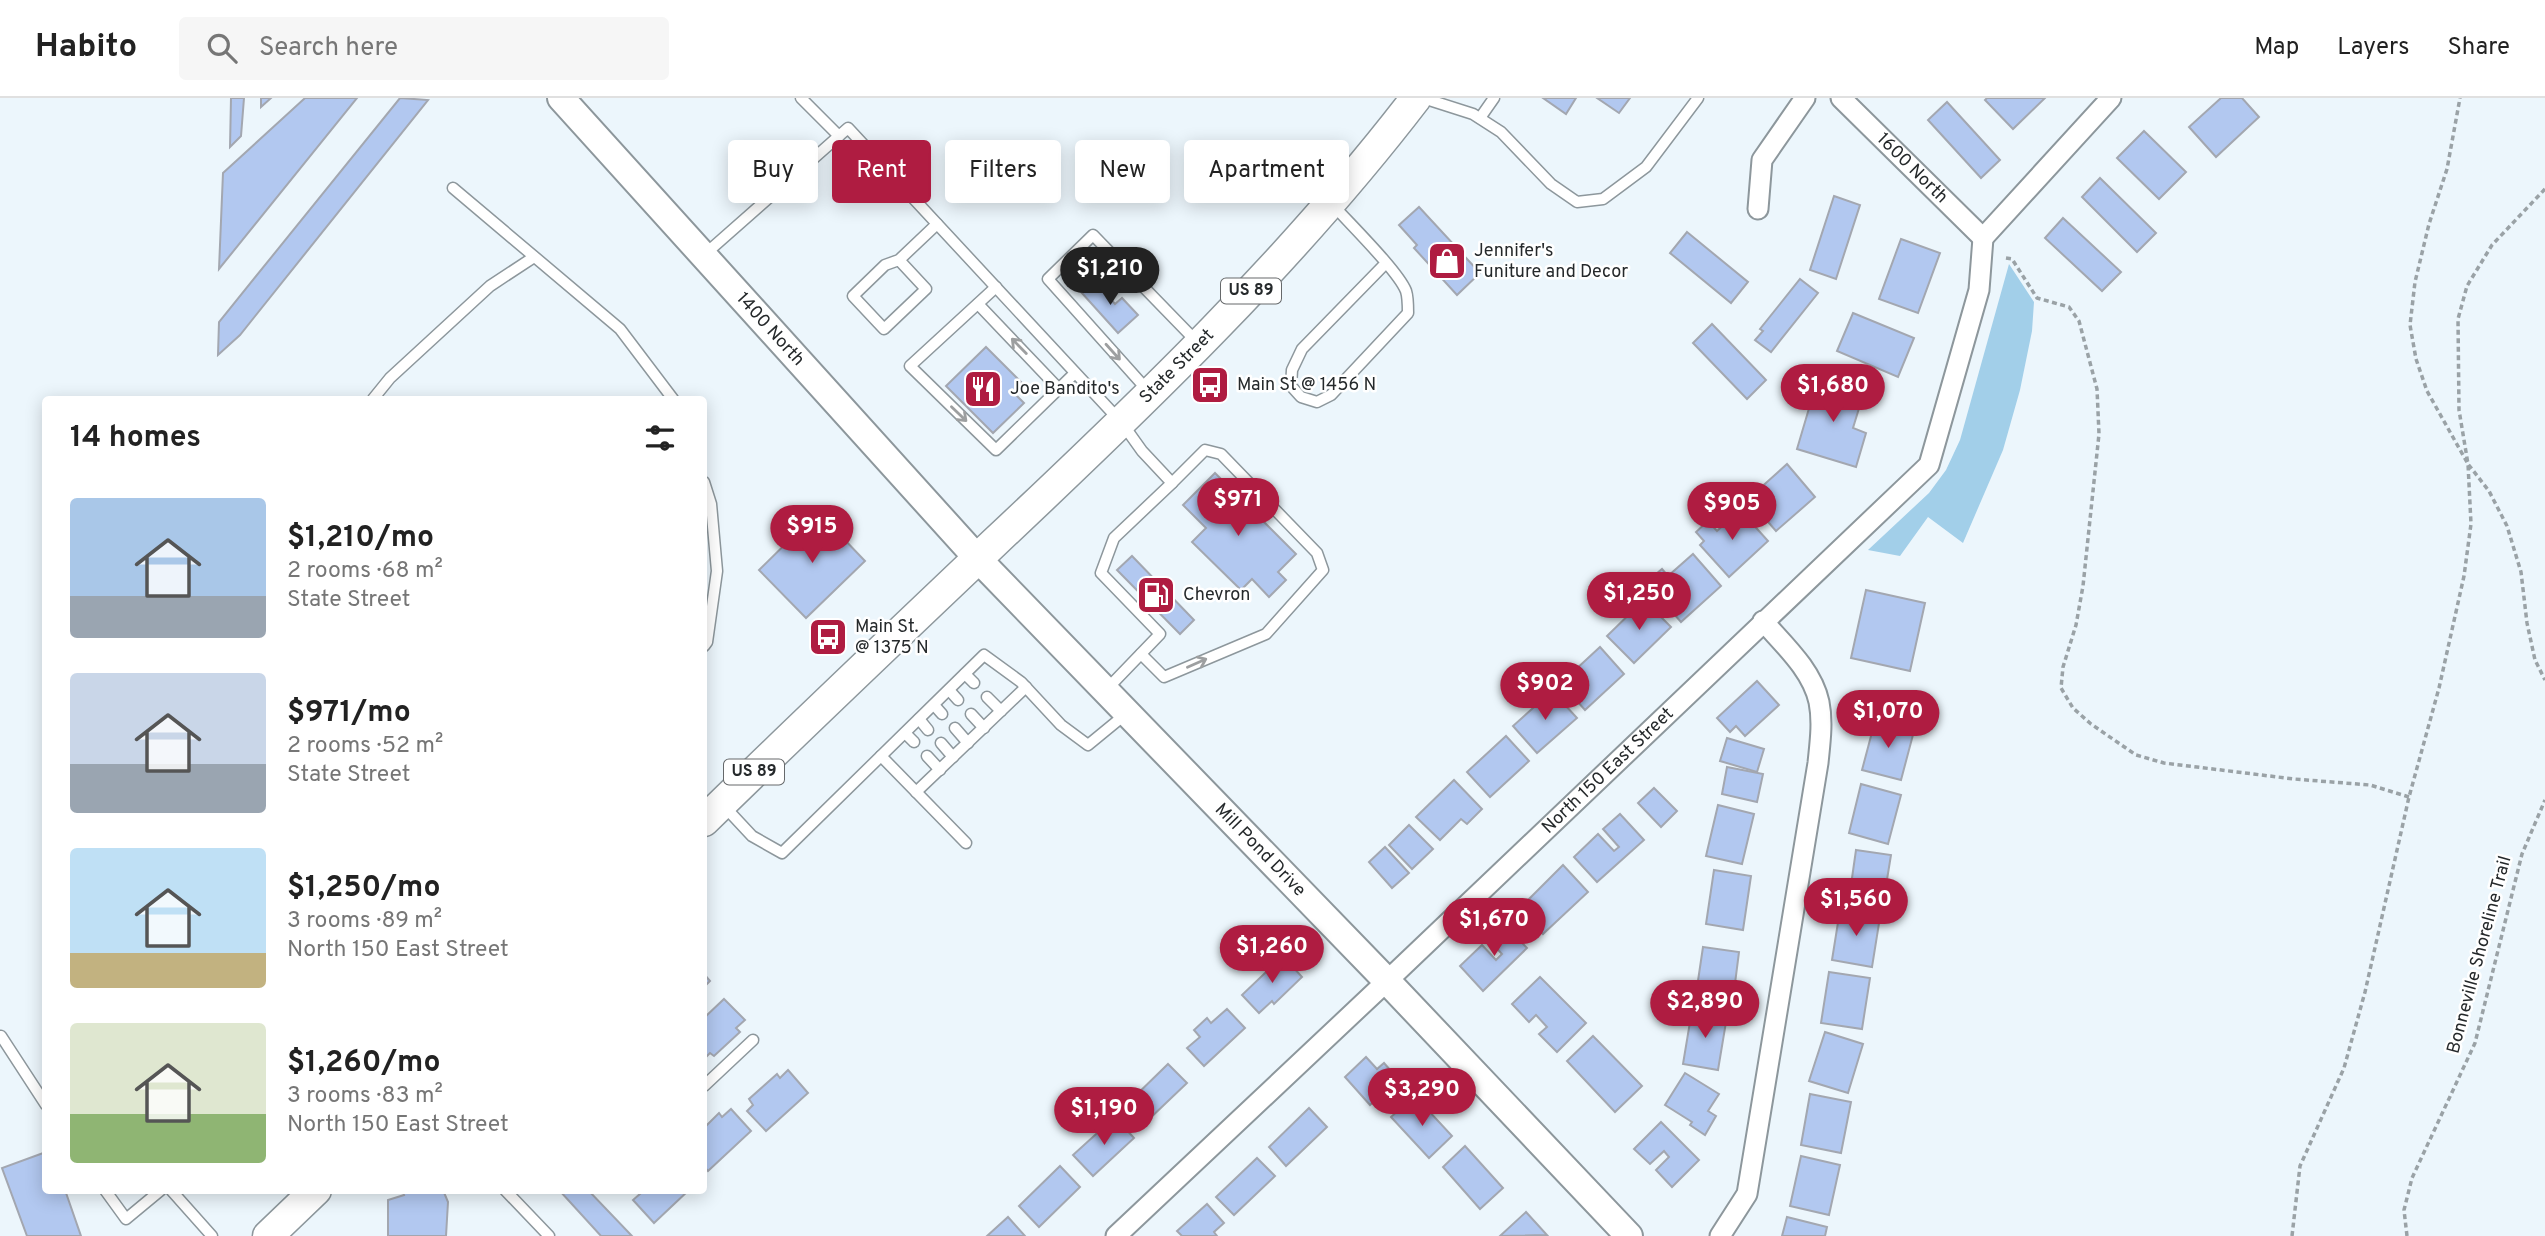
<!DOCTYPE html>
<meta charset="utf-8">
<style>
:root{--surface:#fff;--page:#f6f6f6;--text:#222;--muted:#767676;--line:#e0e0e0;--accent:#af1c41}
body{margin:0;font-family:Overpass,sans-serif;background:var(--page);color:var(--text);height:100vh;display:flex;flex-direction:column;font-size:26px;white-space:nowrap}
*{box-sizing:border-box;margin:0}
p{font-size:23px;color:var(--muted)}
.icon{flex:none;width:38px;height:38px;fill:none;stroke:currentColor;stroke-width:2;stroke-linecap:round;stroke-linejoin:round}
.map{position:relative;flex:1;overflow:hidden}
.details{position:absolute;left:42px;top:298px;width:665px;height:798px;display:flex;flex-direction:column;background:var(--surface);border-radius:7px;box-shadow:0 4px 18px #0003}
.details>*{flex:none}
.guide{position:absolute;left:728px;top:42px;width:665px;height:63px;display:flex;gap:14px}
.price{position:absolute;translate:-50% -60px;padding:0 16px;border-radius:24px;background:var(--accent);color:#fff;font-size:23px;line-height:46px;filter:drop-shadow(0 2px 4px #0008)}
.price::after{content:'';position:absolute;left:50%;top:42px;width:21px;height:16px;margin-left:-10px;background:inherit;clip-path:polygon(0 0,100% 0,50% 100%)}
.price.on{background:#222;color:#fff}
ul{padding:0;list-style:none}
li{display:flex;align-items:center;gap:21px;height:175px;padding:0 28px}
li span{display:grid;place-items:center;flex:none;width:196px;height:140px;border-radius:7px;color:#555}
li>.icon{margin-inline-start:auto}
span .icon{width:84px;height:84px;fill:#fffc;stroke-width:1}
li b{font-size:30px}
h2{display:flex;justify-content:space-between;align-items:center;height:84px;padding:0 28px;font-size:30px}
.pill{padding:0 24px;border-radius:7px;background:var(--surface);box-shadow:0 4px 18px #0003;font-size:24px;line-height:63px}
.pill.on{background:var(--accent);color:#fff}
header{display:flex;align-items:center;gap:42px;box-sizing:border-box;height:98px;padding:0 35px;background:var(--surface);border-bottom:2px solid var(--line)}
header strong{font-size:33px}
nav{display:flex;gap:38px;margin-inline-start:auto;font-size:24px}
.search{width:490px;height:63px;background:var(--page);display:flex;align-items:center;gap:18px;box-sizing:border-box;padding:0 24px;border-radius:7px;color:var(--muted);font-size:26px}
.map>svg:first-child{display:block}
</style>
<header>
<strong>Habito</strong>
<div class="search"><svg class="icon" aria-label="search" viewBox="0 0 24 24"><circle cx="10" cy="10" r="6"/><path d="M15 15l6 6"/></svg>Search here</div>
<nav><a>Map</a><a>Layers</a><a>Share</a></nav>
</header>
<div class="map">
<svg width="2545" height="1138" viewBox="0 0 2545 1138">
<rect width="100%" height="100%" fill="#ecf6fc"/>
<polygon fill="#a2cfe9" points="2009,166 2034,204 2032,233 2020,292 2003,352 1963,445 1928,419 1900,458 1868,452 1929,395 1946,372 1960,342"/>
<g fill="#b2c8f0" stroke="#a3a7b0" stroke-width="2">
<polygon points="231,0 244,0 241,38 230,49"/>
<polygon points="261,0 271,0 261,9"/>
<polygon points="305,0 357,0 219,171 223,75"/>
<polygon points="400,0 428,2 240,237 218,257 219,224"/>
<polygon points="1543,0 1576,0 1566,16"/>
<polygon points="1597,0 1630,0 1619,15"/>
<polygon points="1987,0 2045,0 2013,31 1985,2"/>
<polygon points="2221,0 2242,0 2259,19 2216,59 2189,29"/>
<polygon points="1947,4 2000,62 1981,80 1928,22"/>
<polygon points="2144,33 2186,74 2159,101 2117,60"/>
<polygon points="2100,80 2156,135 2137,154 2082,99"/>
<polygon points="1834,98 1860,107 1836,181 1810,172"/>
<polygon points="1419,109 1480,175 1457,197 1414,150 1417,147 1399,127"/>
<polygon points="2063,120 2121,174 2102,193 2045,140"/>
<polygon points="1687,134 1748,184 1731,205 1670,155"/>
<polygon points="1901,141 1940,155 1918,215 1879,201"/>
<polygon points="1800,181 1818,195 1771,254 1755,242 1763,233 1760,231"/>
<polygon points="1094,182 1115,206 1122,200 1138,217 1118,235 1081,194"/>
<polygon points="1853,215 1914,240 1898,279 1837,253"/>
<polygon points="1712,226 1766,282 1747,301 1693,245"/>
<polygon points="986,249 1022,285 1013,294 1024,305 993,335 946,288"/>
<polygon points="1818,280 1864,294 1853,330 1866,335 1856,369 1797,351"/>
<polygon points="1787,366 1815,399 1776,433 1748,401"/>
<polygon points="1215,375 1296,456 1278,474 1286,482 1269,499 1252,481 1241,492 1192,444 1206,430 1183,407"/>
<polygon points="1740,412 1768,443 1729,479 1700,447 1704,443 1696,434 1708,423 1717,433"/>
<polygon points="818,414 865,463 806,520 759,472"/>
<polygon points="1693,456 1721,488 1681,524 1654,493 1656,490 1649,482 1662,471 1668,478"/>
<polygon points="1132,458 1194,522 1180,536 1117,472"/>
<polygon points="1866,492 1925,505 1910,573 1851,560"/>
<polygon points="1644,502 1671,529 1634,565 1607,538"/>
<polygon points="1600,549 1624,576 1585,612 1561,585"/>
<polygon points="1757,583 1779,607 1745,638 1736,628 1730,634 1717,620"/>
<polygon points="1552,593 1577,620 1537,655 1513,628"/>
<polygon points="1875,623 1914,633 1901,682 1862,672"/>
<polygon points="1506,638 1529,663 1490,699 1467,674"/>
<polygon points="1727,640 1764,651 1757,674 1720,663"/>
<polygon points="1727,669 1763,676 1757,704 1722,696"/>
<polygon points="1454,682 1482,711 1467,726 1461,721 1440,742 1416,719"/>
<polygon points="1861,686 1901,697 1888,746 1849,735"/>
<polygon points="1654,690 1677,713 1661,729 1638,705"/>
<polygon points="1718,707 1754,716 1742,766 1706,758"/>
<polygon points="1620,716 1644,742 1597,784 1574,759 1598,736 1614,753 1619,749 1603,731"/>
<polygon points="1409,727 1433,751 1412,771 1389,747"/>
<polygon points="1385,749 1409,775 1392,790 1369,764"/>
<polygon points="1856,752 1891,757 1883,806 1849,801"/>
<polygon points="1563,767 1588,794 1543,836 1519,811"/>
<polygon points="1714,772 1751,778 1743,832 1706,826"/>
<polygon points="1840,812 1880,819 1872,869 1832,862"/>
<polygon points="1503,825 1527,850 1483,893 1460,868 1482,847 1496,862 1502,856 1487,840"/>
<polygon points="1703,849 1739,854 1732,909 1695,903"/>
<polygon points="1283,858 1302,879 1274,906 1272,903 1259,915 1242,897"/>
<polygon points="1829,874 1870,880 1862,931 1821,925"/>
<polygon points="704,876 710,883 704,889"/>
<polygon points="1540,879 1586,925 1557,954 1539,936 1547,929 1536,917 1529,924 1512,906"/>
<polygon points="724,901 745,922 736,930 740,934 714,958 710,955 704,961 704,920"/>
<polygon points="1227,911 1245,930 1204,968 1187,950 1200,939 1194,932 1207,920 1211,925"/>
<polygon points="1692,912 1727,918 1718,972 1683,966"/>
<polygon points="1825,934 1863,946 1848,995 1809,983"/>
<polygon points="1593,938 1642,988 1615,1014 1567,963"/>
<polygon points="1366,959 1377,971 1384,965 1398,981 1370,1007 1345,979"/>
<polygon points="1168,966 1187,985 1146,1024 1128,1005"/>
<polygon points="788,972 808,995 766,1033 747,1013 753,1007 749,1001 777,976 780,980"/>
<polygon points="1685,975 1719,996 1708,1013 1716,1018 1705,1037 1690,1027 1692,1024 1665,1007"/>
<polygon points="1810,996 1851,1004 1841,1055 1801,1047"/>
<polygon points="1411,1001 1424,1015 1427,1011 1452,1038 1429,1060 1391,1019"/>
<polygon points="1309,1010 1327,1029 1286,1068 1269,1049"/>
<polygon points="731,1011 751,1033 708,1073 704,1068 704,1030 719,1015 722,1019"/>
<polygon points="1115,1019 1134,1040 1093,1078 1073,1057"/>
<polygon points="1661,1024 1699,1062 1672,1089 1656,1072 1669,1059 1664,1053 1650,1066 1634,1051"/>
<polygon points="1465,1048 1503,1090 1480,1111 1443,1069"/>
<polygon points="46,1054 46,1092 65,1092 81,1138 27,1138 2,1070"/>
<polygon points="1801,1058 1840,1067 1829,1117 1790,1108"/>
<polygon points="1257,1060 1275,1078 1234,1117 1216,1099"/>
<polygon points="1060,1068 1080,1089 1039,1129 1019,1108"/>
<polygon points="402,1092 443,1092 448,1104 446,1138 388,1138 388,1102 404,1097"/>
<polygon points="559,1092 588,1092 632,1138 601,1138"/>
<polygon points="639,1092 689,1092 654,1125 633,1102 641,1095"/>
<polygon points="1207,1106 1224,1125 1214,1134 1217,1138 1182,1138 1177,1133"/>
<polygon points="1526,1114 1547,1137 1500,1138"/>
<polygon points="1008,1119 1025,1138 987,1138"/>
<polygon points="1787,1119 1827,1129 1825,1138 1782,1138"/>
</g>
<g fill="none" stroke-linecap="round" stroke-linejoin="round">
<defs>
<g id="lane">
<polyline points="801,0 839,38"/>
<polyline points="1423,0 1473,16 1501,34 1551,86 1577,104 1603,101 1646,69 1698,0"/>
<polyline points="1480,20 1494,0"/>
<polyline points="453,90 620,231 673,301"/>
<path d="M 1333,107 C 1350,126 1398,173 1406,193 C 1408,199 1408,209 1408,215 L 1331,297 L 1317,304 L 1301,299 L 1291,288 L 1292,272 L 1302,251 L 1385,166"/>
<polyline points="704,157 848,30 1122,325 1142,353 1172,385 1114,440 1101,475 1160,536 1108,590"/>
<polyline points="899,162 926,191 884,231 853,198 885,167 899,162 937,126"/>
<polyline points="996,189 910,268 996,352 1075,275"/>
<polyline points="978,206 1059,291"/>
<polyline points="1149,294 1048,181 1093,137 1196,243"/>
<polyline points="373,301 390,280 490,188 534,159"/>
<polyline points="704,384 711,406 717,473 707,544 704,548"/>
<polyline points="1141,556 1164,579 1266,536 1323,472 1317,455 1221,356 1205,352 1172,385"/>
<polyline points="965,576 974,585"/>
<polyline points="949,592 958,602"/>
<polyline points="987,599 1001,613"/>
<polyline points="934,607 942,616"/>
<polyline points="971,616 984,630"/>
<polyline points="919,621 928,632"/>
<polyline points="955,630 968,645"/>
<polyline points="905,635 914,644"/>
<polyline points="941,645 953,659"/>
<polyline points="881,658 966,745"/>
<polyline points="927,658 940,672"/>
<polyline points="916,694 1026,589"/>
<polyline points="724,708 752,738 782,755 984,557 1021,584 1061,627 1088,647 1127,615"/>
<polyline points="1,938 46,1007"/>
<polyline points="704,988 753,942"/>
<polyline points="105,1092 126,1121 161,1092"/>
<polyline points="171,1092 212,1138"/>
<polyline points="505,1092 549,1138"/>
</g>
<g id="street">
<path id="s1" d="M 1841,0 L 1983,140"/>
<polyline points="1758,111 1762,62 1805,0"/>
<polyline points="1983,140 2111,0"/>
<path id="s2" d="M 1116,1138 L 1387,883 L 1929,367 L 1979,192 L 1983,140"/>
<path d="M 1720,1138 L 1747,1096 L 1818,665 C 1820,645 1823,624 1819,604 C 1812,572 1784,547 1763,523"/>
</g>
<g id="secondary">
<path id="s3" d="M 561,0 L 978,461 L 1387,883 L 1629,1138"/>
</g>
<g id="primary">
<path id="s4" d="M 704,723 C 800,629 897,537 994,445 C 1143,305 1291,163 1416,0"/>
<polyline points="268,1138 316,1092"/>
</g>
</defs>
<use href="#lane" stroke="#8d979c" stroke-width="13"/>
<use href="#street" stroke="#8d979c" stroke-width="23"/>
<use href="#secondary" stroke="#8d979c" stroke-width="30"/>
<use href="#primary" stroke="#8d979c" stroke-width="33"/>
<g stroke="#9aa2a6" stroke-width="3.5" stroke-dasharray="5 3.5" stroke-linecap="butt">
<polyline points="2545,91 2492,147 2467,188 2458,221 2459,312 2468,366 2489,393 2507,428 2521,474 2527,525 2535,562 2545,582"/>
<polyline points="2006,160 2012,161 2037,200 2069,209 2079,223 2097,291 2099,336 2083,488 2076,527 2063,569 2061,590 2073,610 2091,626 2136,657 2164,665 2294,681 2370,687 2409,699"/>
<polyline points="2292,1138 2300,1068 2344,970 2365,894 2409,699 2439,590 2464,478 2471,426 2468,366 2427,293 2416,261 2410,227 2415,184 2429,126 2447,71 2460,0"/>
<polyline points="2407,1138 2404,1112 2412,1080 2475,945 2522,756 2545,702"/>
</g>
<use href="#lane" stroke="#fff" stroke-width="10"/>
<use href="#street" stroke="#fff" stroke-width="19"/>
<use href="#secondary" stroke="#fff" stroke-width="26"/>
<use href="#primary" stroke="#fff" stroke-width="30"/>
</g>
<defs><path id="oneway-shaft" d="M-6 0H5M1.5-3L5.5 0L1.5 3" fill="none" stroke-width="1.6" stroke-linecap="round" stroke-linejoin="round" transform="scale(1.75)"/></defs>
<g stroke="#9d9fa0">
<use href="#oneway-shaft" transform="translate(1019 248) rotate(-134)"/>
<use href="#oneway-shaft" transform="translate(1113 254) rotate(48)"/>
<use href="#oneway-shaft" transform="translate(959 316) rotate(44)"/>
<use href="#oneway-shaft" transform="translate(1197 565) rotate(-24)"/>
</g>
<defs>
<symbol id="shop-square" viewBox="-11 -11 22 22"><rect x="-9" y="-9" width="18" height="18" rx="4" fill="#af1c41" stroke="#fff"/><path d="M-5-2.5h2.3a2.7 3.5 0 0 1 5.4 0H5L5.5 6h-11ZM-1.5-2.5h3a1.5 2.3 0 0 0-3 0Z" fill="#fff"/></symbol>
<symbol id="bus-square" viewBox="-11 -11 22 22"><rect x="-9" y="-9" width="18" height="18" rx="4" fill="#af1c41" stroke="#fff"/><path d="M-5-6H5V4H4V6H2V4H-2V6H-4V4H-5ZM-3.5-4V0h7V-4ZM-3.5 1.2v1.5H-2V1.2ZM2 1.2v1.5H3.5V1.2Z" fill="#fff"/></symbol>
<symbol id="restaurant-square" viewBox="-11 -11 22 22"><rect x="-9" y="-9" width="18" height="18" rx="4" fill="#af1c41" stroke="#fff"/><path d="M-5-6h1v4h1v-4h1v4h1v-4h1v5L-1.5 .5V6h-2V.5L-5-1ZM5-6V6H3V1.5H1.5Q1.5-4 5-6Z" fill="#fff"/></symbol>
<symbol id="fuel-square" viewBox="-11 -11 22 22"><rect x="-9" y="-9" width="18" height="18" rx="4" fill="#af1c41" stroke="#fff"/><path d="M-5.5-6h7V0h2V4h1.3V-2.5L3-4.5l.8-.8L6-3V5H2.5V1h-1V6h-7ZM-4.2-4.7v3.2H.2V-4.7Z" fill="#fff"/></symbol>
</defs>
<g fill-rule="evenodd">
<use href="#shop-square" x="1425" y="141" width="44" height="44"/>
<use href="#bus-square" x="1188" y="265" width="44" height="44"/>
<use href="#restaurant-square" x="961" y="269" width="44" height="44"/>
<use href="#fuel-square" x="1134" y="475" width="44" height="44"/>
<use href="#bus-square" x="806" y="517" width="44" height="44"/>
</g>
<g text-anchor="middle" dominant-baseline="central" stroke-width="5" stroke-linejoin="round" paint-order="stroke">
<g fill="#fff" stroke="#66696b" stroke-width="2">
<rect x="1221" y="180.5" width="60" height="25" rx="5"/>
<rect x="724" y="661.5" width="60" height="25" rx="5"/>
</g>
<g font-size="16" font-weight="bold" fill="#25292b">
<text x="1251" y="193">US 89</text>
<text x="754" y="674">US 89</text>
</g>
<g font-size="18" fill="#25292b" stroke="#fff">
<text stroke="none"><textPath href="#s1" startOffset="100">1600 North</textPath></text>
<text stroke="none"><textPath href="#s3" startOffset="312">1400 North</textPath></text>
<text stroke="none"><textPath href="#s4" startOffset="656">State Street</textPath></text>
<text stroke="none"><textPath href="#s2" startOffset="677">North 150 East Street</textPath></text>
<text stroke="none"><textPath href="#s3" startOffset="1027">Mill Pond Drive</textPath></text>
<text transform="translate(2480 857) rotate(-75)">Bonneville Shoreline Trail</text>
</g>
<g font-size="18" fill="#25292b" stroke="#fff" text-anchor="start">
<text x="1474" y="153">Jennifer's<tspan x="1474" dy="21">Funiture and Decor</tspan></text>
<text x="1237" y="287">Main St @ 1456 N</text>
<text x="1010" y="291">Joe Bandito's</text>
<text x="1183" y="497">Chevron</text>
<text x="855" y="529">Main St.<tspan x="855" dy="21">@ 1375 N</tspan></text>
</g>
</g>
</svg>
<b class="price on" style="left:1110px;top:209px">$1,210</b>
<b class="price" style="left:1833px;top:326px">$1,680</b>
<b class="price" style="left:1238px;top:440px">$971</b>
<b class="price" style="left:1732px;top:444px">$905</b>
<b class="price" style="left:812px;top:467px">$915</b>
<b class="price" style="left:1639px;top:534px">$1,250</b>
<b class="price" style="left:1545px;top:624px">$902</b>
<b class="price" style="left:1888px;top:652px">$1,070</b>
<b class="price" style="left:1856px;top:840px">$1,560</b>
<b class="price" style="left:1494px;top:860px">$1,670</b>
<b class="price" style="left:1272px;top:887px">$1,260</b>
<b class="price" style="left:1705px;top:942px">$2,890</b>
<b class="price" style="left:1422px;top:1030px">$3,290</b>
<b class="price" style="left:1104px;top:1049px">$1,190</b>
<div class="guide">
<a class="pill">Buy</a>
<a class="pill on">Rent</a>
<a class="pill">Filters</a>
<a class="pill">New</a>
<a class="pill">Apartment</a>
</div>
<section class="details">
<h2>14 homes<svg class="icon" aria-label="filters" viewBox="0 0 24 24"><path d="M4 7h16M4 17h16"/><circle cx="9" cy="7" r="2"/><circle cx="15" cy="17" r="2"/></svg></h2>
<ul>
<li><span style="background:linear-gradient(#a9c7e8 70%,#9aa5b1 0)"><svg class="icon" aria-label="home" viewBox="0 0 24 24"><path d="M3 11l9-7 9 7M6 9v11h12V9"/></svg></span><div><b>$1,210/mo</b><p>2 rooms · 68 m²</p><p>State Street</p></div></li>
<li><span style="background:linear-gradient(#c9d6e8 65%,#9aa5b1 0)"><svg class="icon" aria-label="home" viewBox="0 0 24 24"><path d="M3 11l9-7 9 7M6 9v11h12V9"/></svg></span><div><b>$971/mo</b><p>2 rooms · 52 m²</p><p>State Street</p></div></li>
<li><span style="background:linear-gradient(#bfe0f5 75%,#c2b280 0)"><svg class="icon" aria-label="home" viewBox="0 0 24 24"><path d="M3 11l9-7 9 7M6 9v11h12V9"/></svg></span><div><b>$1,250/mo</b><p>3 rooms · 89 m²</p><p>North 150 East Street</p></div></li>
<li><span style="background:linear-gradient(#dfe7d0 65%,#8fb573 0)"><svg class="icon" aria-label="home" viewBox="0 0 24 24"><path d="M3 11l9-7 9 7M6 9v11h12V9"/></svg></span><div><b>$1,260/mo</b><p>3 rooms · 83 m²</p><p>North 150 East Street</p></div></li>
</ul>
</section>
</div>
